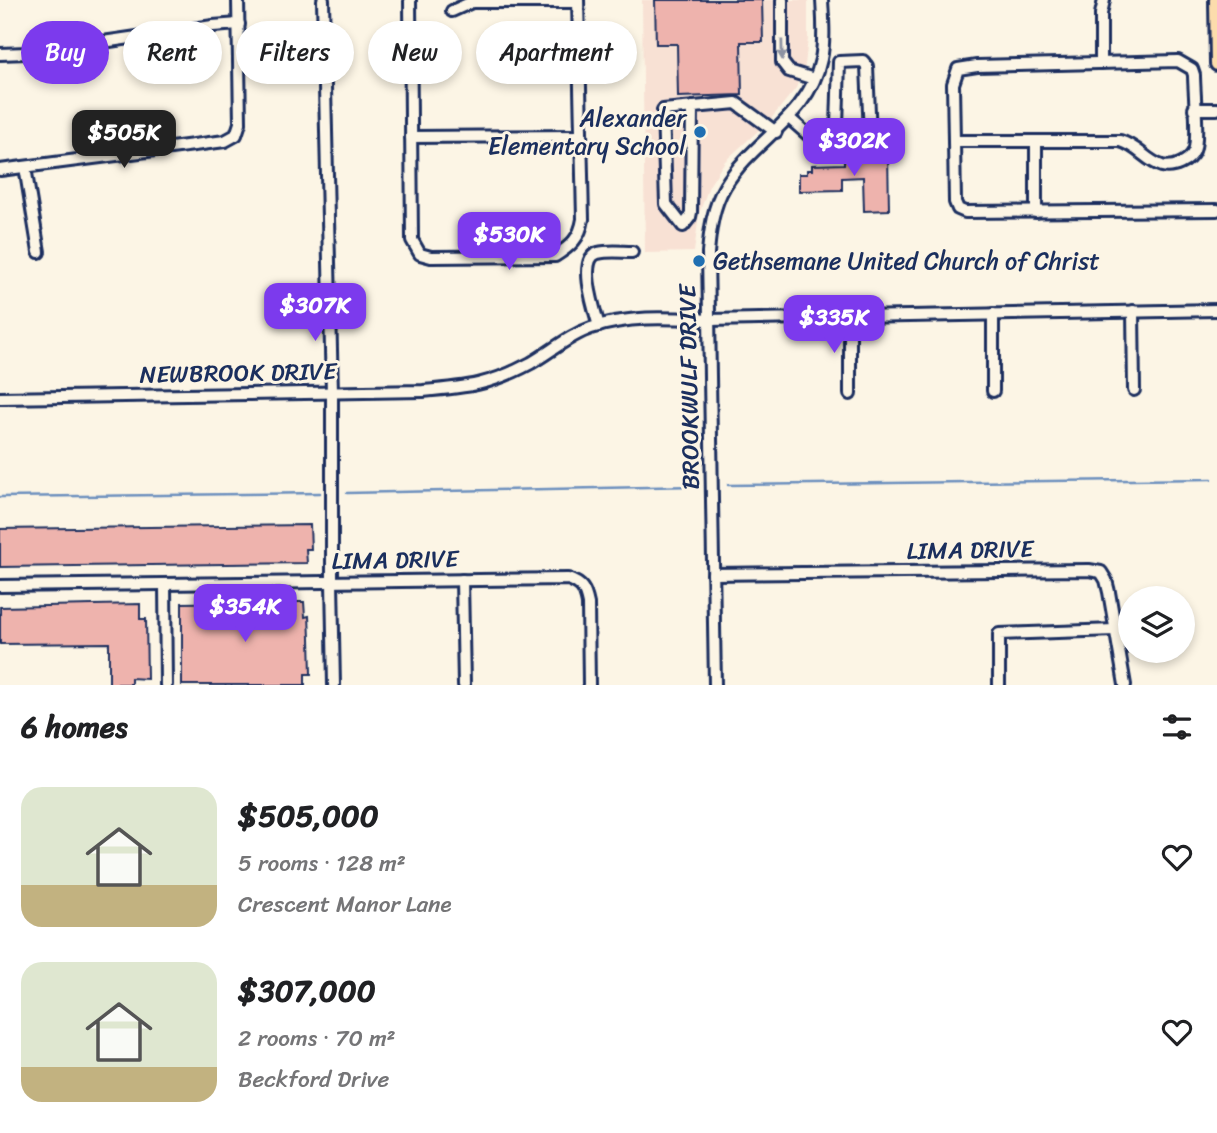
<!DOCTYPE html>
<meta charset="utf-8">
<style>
:root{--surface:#fff;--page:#f2f2f2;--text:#202124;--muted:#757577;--accent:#7c3aed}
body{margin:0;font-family:Sriracha,sans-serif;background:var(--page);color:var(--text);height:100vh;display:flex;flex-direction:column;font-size:26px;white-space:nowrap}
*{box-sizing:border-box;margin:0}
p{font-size:23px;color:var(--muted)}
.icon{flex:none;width:38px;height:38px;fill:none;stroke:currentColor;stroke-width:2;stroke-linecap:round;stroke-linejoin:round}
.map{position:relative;height:685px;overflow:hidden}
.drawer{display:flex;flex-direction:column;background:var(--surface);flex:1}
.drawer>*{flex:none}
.top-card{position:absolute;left:21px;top:21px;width:700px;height:63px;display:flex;gap:14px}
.fabs{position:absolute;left:1118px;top:586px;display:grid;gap:14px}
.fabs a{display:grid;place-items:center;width:77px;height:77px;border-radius:50%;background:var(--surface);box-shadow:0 4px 10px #0003;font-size:35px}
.price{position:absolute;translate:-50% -60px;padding:0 16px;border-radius:14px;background:var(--accent);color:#fff;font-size:23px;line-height:46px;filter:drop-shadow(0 2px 4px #0008)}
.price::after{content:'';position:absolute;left:50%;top:42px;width:21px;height:16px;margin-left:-10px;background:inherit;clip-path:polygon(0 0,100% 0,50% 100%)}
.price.selected{background:#222;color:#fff}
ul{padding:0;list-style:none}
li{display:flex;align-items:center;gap:21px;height:175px;padding:0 21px}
li span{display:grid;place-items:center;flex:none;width:196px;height:140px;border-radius:21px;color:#555}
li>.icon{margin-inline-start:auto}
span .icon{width:84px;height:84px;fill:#fffc;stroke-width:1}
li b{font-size:30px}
h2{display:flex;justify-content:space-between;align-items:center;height:84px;padding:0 21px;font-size:30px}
.pill{padding:0 24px;border-radius:32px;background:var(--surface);box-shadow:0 4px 10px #0003;font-size:24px;line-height:63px}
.pill.selected{background:var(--accent);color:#fff}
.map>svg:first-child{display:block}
</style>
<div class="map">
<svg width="1217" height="685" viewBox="0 0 1217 685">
<rect width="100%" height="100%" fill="#fcf5e5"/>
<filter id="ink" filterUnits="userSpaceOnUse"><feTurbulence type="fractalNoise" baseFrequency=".0143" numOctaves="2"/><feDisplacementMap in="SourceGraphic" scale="14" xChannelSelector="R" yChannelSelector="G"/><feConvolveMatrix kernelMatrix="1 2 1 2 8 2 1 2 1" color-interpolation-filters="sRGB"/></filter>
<g filter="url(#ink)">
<polygon fill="#f8e1d4" points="642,0 808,0 808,38 805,65 796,88 770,120 725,161 709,186 699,214 694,252 645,253"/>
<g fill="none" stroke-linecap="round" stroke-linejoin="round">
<g stroke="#6d90be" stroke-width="2.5">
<polyline points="728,485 1212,479"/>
<polyline points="347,493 697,486"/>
<polyline points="0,497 320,493"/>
</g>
</g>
<g fill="#eeb3ad" stroke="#1b2f5e" stroke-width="2">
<polygon points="655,0 762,0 763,42 741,42 742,95 678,97 677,44 656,44"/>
<polygon points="888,153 889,210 864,211 863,177 842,178 842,190 799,191 799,174 807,174 807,170 812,170 812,165 844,164 844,154"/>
<polygon points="310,525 311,549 306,549 307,563 0,567 0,529"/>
<polygon points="242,602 271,604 270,602 304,602 305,617 309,616 310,638 311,674 305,674 305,685 182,685 182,603"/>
<polygon points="140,604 140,619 146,619 147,679 131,678 131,684 109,684 109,643 0,644 0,607"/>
</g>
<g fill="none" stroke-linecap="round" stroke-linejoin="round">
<defs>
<g id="minor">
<polyline points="323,0 332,393 332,582 334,685"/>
<path d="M 410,0 L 412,240 L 420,254 L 431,257 L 555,256 C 571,246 580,238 583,219 L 578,0"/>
<polyline points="782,0 782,62 789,71 814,79"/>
<polyline points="452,11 472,2 578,2"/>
<polyline points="0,54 27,53 213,26 239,24"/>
<polygon points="863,61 867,66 870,136 866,143 840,144 837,126 839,62"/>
<path d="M 1178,61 L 1192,69 L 1194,75 C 1194,90 1199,140 1194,151 C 1189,162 1173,169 1162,166 C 1146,161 1138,146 1120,141 L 954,141 L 953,84 L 958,69 L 977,66 Z"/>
<polyline points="1101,63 1101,14 1104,0"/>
<polyline points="692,107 691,212 690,217 683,226 666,204 663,110 736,103 776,132"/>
<polyline points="1194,109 1217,109"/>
<polyline points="789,118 814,140 840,144"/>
<polyline points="411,137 581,136"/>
<polyline points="954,141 955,202 958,209 965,212 1217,210"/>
<polyline points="1036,141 1036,212"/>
<polyline points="25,167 39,252"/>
<polyline points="0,170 225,141 236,135 240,123 238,0"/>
<polyline points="1133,311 1134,390"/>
<polyline points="993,314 993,391"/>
<polyline points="850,316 850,394"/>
<path d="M 599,326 C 595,312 577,258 598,253 C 609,250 622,252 632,252"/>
<path d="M 0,398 L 423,391 C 468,387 490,385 531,363 C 552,351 568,336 591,328 C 631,315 669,318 709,320 L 1217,310"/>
<polyline points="713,574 1089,570 1101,572 1106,580 1109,592 1125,685"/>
<polyline points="462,580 464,685"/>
<polyline points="165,584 166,685"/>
<path d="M 0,586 L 568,579 C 582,584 585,589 588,604 L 589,685"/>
<path d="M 715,685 L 708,253 C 710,230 713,206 725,186 C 754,138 809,118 821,59 C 825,40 823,19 822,0"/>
<polyline points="999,685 999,634 1115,630"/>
</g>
<polyline id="major" points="1216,0 1217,64"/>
</defs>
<use href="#minor" stroke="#1b2f5e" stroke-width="16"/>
<use href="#major" stroke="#1b2f5e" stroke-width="18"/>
<use href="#minor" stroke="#fcf5e5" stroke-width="10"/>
<use href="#major" stroke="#fcdcac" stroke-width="12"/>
</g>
<defs><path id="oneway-solid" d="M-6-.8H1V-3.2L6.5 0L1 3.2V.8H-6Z" transform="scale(1.75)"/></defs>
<use fill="#8c92a2" href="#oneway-solid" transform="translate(782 50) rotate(89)"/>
</g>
<g fill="#1f6fb2" stroke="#fcf5e5" stroke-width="2.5">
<circle cx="700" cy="132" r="7"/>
<circle cx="699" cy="261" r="7"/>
</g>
<g text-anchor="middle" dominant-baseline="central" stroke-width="6" stroke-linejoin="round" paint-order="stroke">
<g font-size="24" fill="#1b2f5e" stroke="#fcf5e5" text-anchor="end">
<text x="686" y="118">Alexander<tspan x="686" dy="28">Elementary School</tspan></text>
<text x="713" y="261" text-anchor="start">Gethsemane United Church of Christ</text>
</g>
<g font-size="24" fill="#1b2f5e" stroke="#fcf5e5">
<text transform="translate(238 373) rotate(-1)">NEWBROOK DRIVE</text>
<text transform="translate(689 387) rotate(-91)">BROOKWULF DRIVE</text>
<text transform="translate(970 550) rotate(-1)">LIMA DRIVE</text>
<text transform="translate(395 560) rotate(-1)">LIMA DRIVE</text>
</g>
</g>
</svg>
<div class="fabs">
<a><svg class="icon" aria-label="layers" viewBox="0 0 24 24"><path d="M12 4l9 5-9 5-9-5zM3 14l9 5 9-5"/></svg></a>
</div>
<b class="price selected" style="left:124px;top:170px">$505K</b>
<b class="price" style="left:854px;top:178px">$302K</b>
<b class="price" style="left:509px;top:272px">$530K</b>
<b class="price" style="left:315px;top:343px">$307K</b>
<b class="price" style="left:834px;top:355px">$335K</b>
<b class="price" style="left:245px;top:644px">$354K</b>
<div class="top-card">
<a class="pill selected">Buy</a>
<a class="pill">Rent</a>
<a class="pill">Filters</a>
<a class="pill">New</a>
<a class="pill">Apartment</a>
</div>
</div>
<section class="drawer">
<h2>6 homes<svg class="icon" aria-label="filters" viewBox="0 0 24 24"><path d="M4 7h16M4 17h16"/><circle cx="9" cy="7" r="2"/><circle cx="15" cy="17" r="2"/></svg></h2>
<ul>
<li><span style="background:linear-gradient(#dfe7d0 70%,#c2b280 0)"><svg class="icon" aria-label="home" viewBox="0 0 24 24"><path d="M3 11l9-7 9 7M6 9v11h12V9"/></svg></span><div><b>$505,000</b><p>5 rooms · 128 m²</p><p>Crescent Manor Lane</p></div><svg class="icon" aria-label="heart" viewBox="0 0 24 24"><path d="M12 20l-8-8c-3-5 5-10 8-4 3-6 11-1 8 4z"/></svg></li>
<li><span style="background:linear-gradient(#dfe7d0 75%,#c2b280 0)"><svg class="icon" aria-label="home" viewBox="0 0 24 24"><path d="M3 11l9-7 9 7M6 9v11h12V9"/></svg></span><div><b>$307,000</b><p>2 rooms · 70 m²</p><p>Beckford Drive</p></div><svg class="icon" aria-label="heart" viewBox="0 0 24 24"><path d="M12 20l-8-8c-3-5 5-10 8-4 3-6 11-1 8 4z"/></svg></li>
</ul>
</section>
